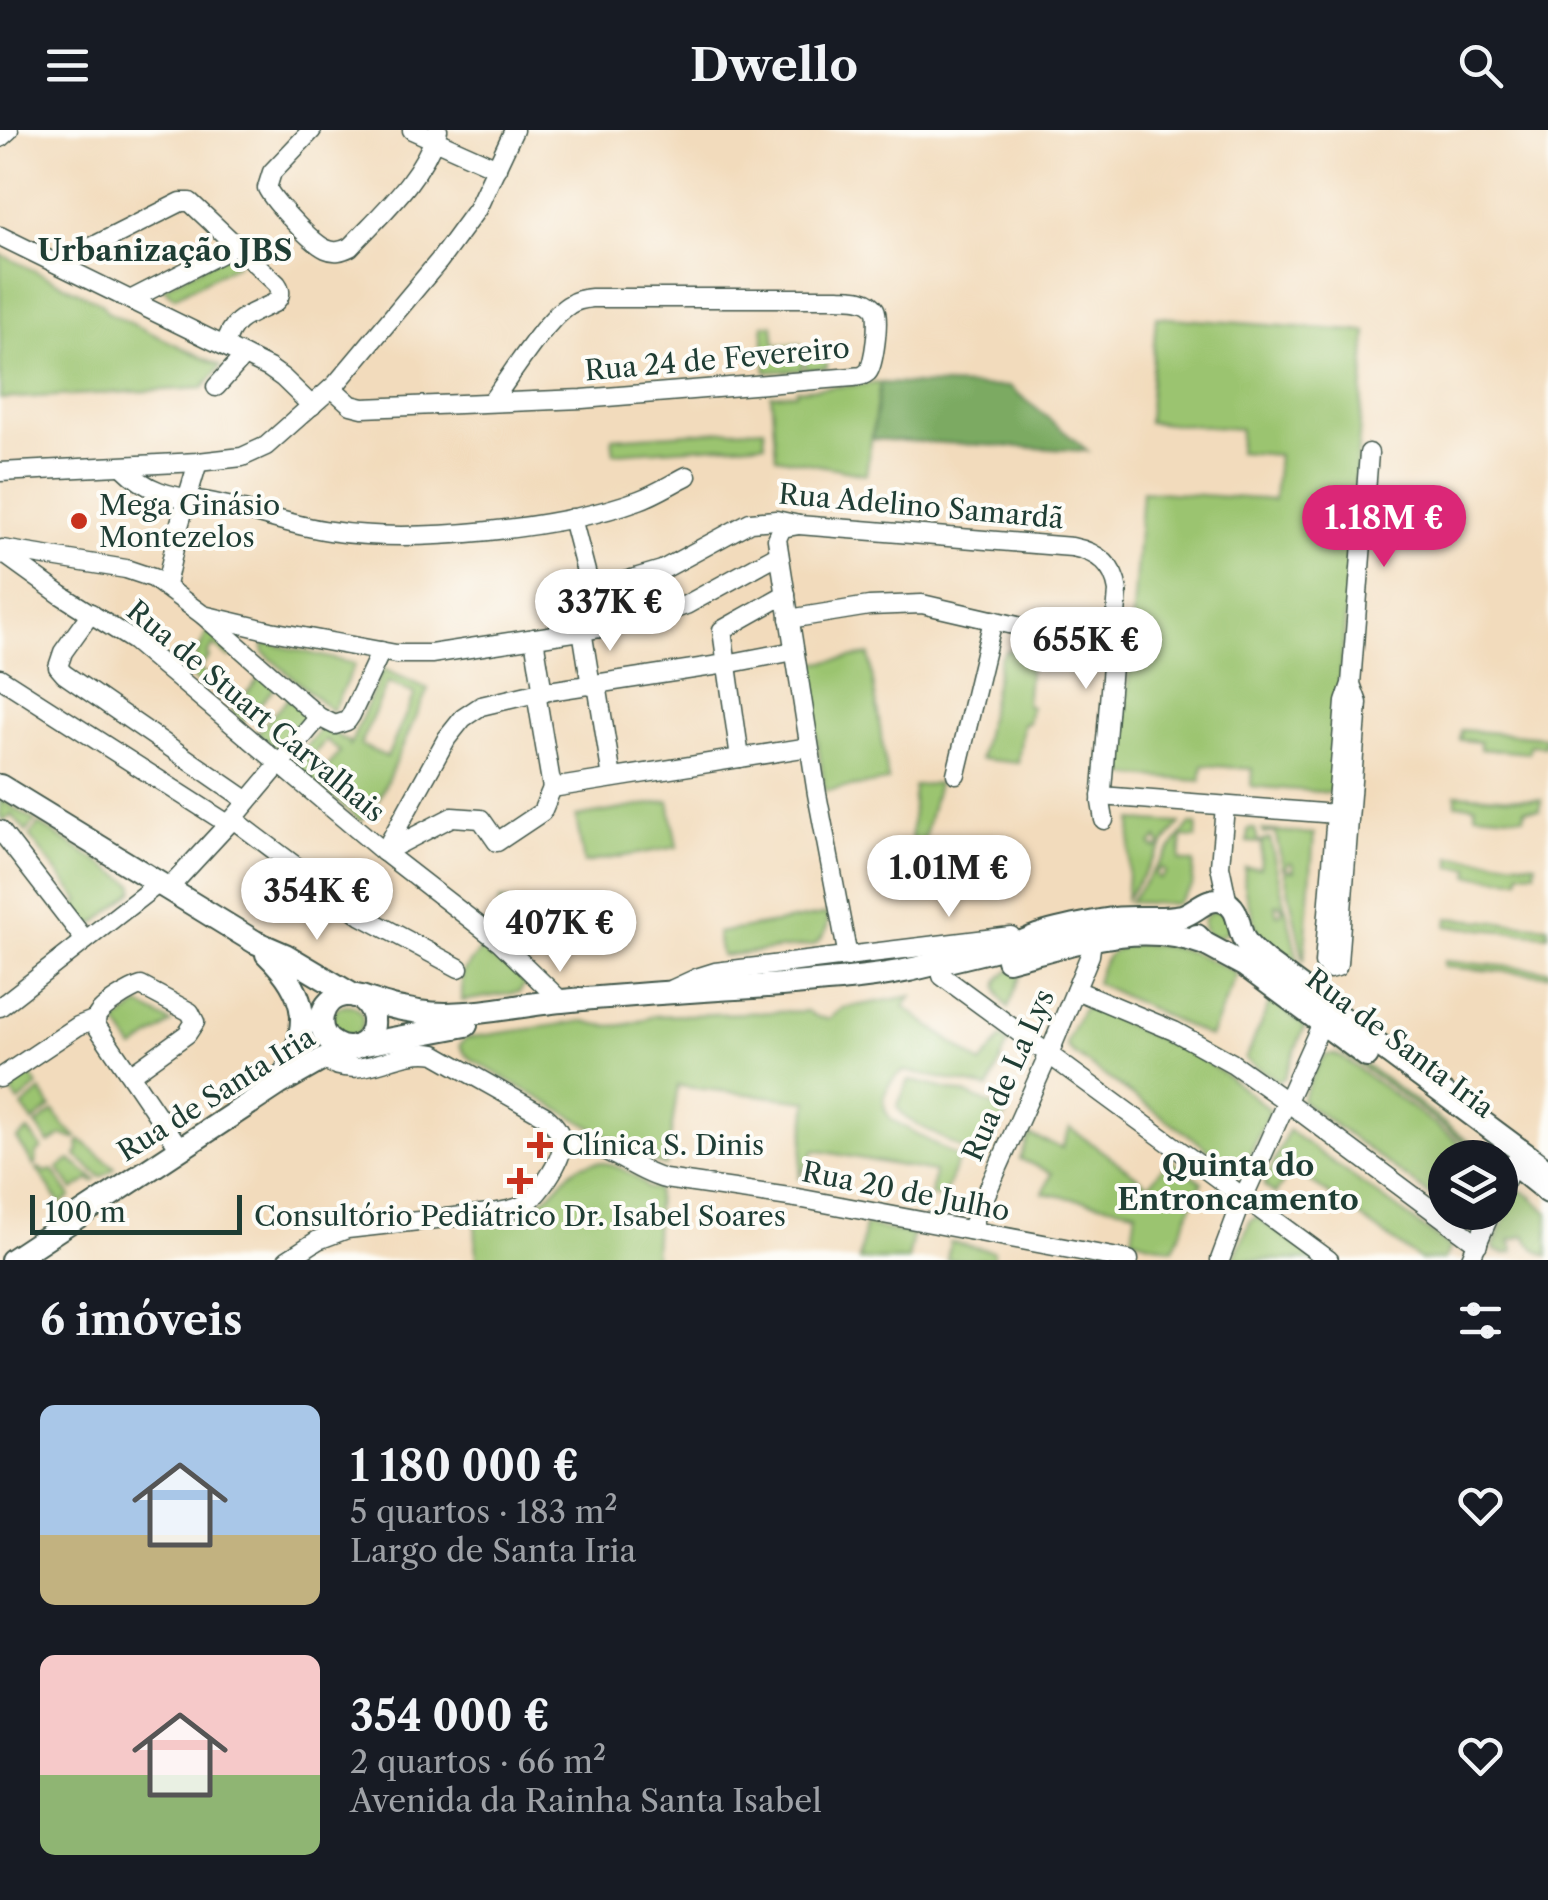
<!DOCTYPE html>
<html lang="pt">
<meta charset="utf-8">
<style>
:root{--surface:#171b24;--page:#20242c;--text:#f1f3f6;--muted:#9ea1a6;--accent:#db2777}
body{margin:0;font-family:"Libre Caslon Text",serif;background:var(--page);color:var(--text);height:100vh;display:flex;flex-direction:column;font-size:38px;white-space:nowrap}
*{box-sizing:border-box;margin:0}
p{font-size:32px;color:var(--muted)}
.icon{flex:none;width:55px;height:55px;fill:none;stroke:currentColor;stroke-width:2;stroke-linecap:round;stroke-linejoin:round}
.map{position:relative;height:1130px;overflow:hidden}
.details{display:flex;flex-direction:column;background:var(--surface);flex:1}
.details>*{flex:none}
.tools{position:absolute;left:1428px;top:1010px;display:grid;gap:20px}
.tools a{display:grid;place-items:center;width:90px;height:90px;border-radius:50%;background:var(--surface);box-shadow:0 10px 40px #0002;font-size:50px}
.scale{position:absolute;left:30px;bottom:25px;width:212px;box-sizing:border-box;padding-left:10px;border:5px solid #1f3d34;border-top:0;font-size:28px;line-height:35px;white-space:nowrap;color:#1f3d34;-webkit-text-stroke:8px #fdfcf7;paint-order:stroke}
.price{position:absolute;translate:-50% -85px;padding:0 22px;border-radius:35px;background:#fff;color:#222;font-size:32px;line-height:65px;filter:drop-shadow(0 2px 5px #0008)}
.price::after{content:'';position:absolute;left:50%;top:60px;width:30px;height:22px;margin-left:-15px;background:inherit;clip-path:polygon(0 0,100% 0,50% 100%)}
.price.on{background:var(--accent);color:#fff}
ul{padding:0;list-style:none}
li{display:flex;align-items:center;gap:30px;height:250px;padding:0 40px}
li span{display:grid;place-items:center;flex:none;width:280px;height:200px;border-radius:15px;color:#555}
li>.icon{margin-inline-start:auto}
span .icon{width:120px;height:120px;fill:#fffc;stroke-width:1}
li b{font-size:42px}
h2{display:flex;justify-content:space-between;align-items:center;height:120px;padding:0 40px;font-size:42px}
header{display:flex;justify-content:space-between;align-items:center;height:130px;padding:0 40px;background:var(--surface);font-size:45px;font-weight:800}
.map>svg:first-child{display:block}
</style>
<header><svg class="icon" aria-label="menu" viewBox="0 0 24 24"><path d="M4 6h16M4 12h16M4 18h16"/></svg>Dwello<svg class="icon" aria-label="search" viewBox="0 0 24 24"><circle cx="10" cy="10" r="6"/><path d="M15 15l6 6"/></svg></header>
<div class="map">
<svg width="1548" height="1130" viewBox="0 0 1548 1130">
<rect width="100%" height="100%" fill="#fdfcf7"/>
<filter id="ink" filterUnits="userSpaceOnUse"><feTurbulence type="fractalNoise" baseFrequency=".01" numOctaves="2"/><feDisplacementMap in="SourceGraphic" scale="20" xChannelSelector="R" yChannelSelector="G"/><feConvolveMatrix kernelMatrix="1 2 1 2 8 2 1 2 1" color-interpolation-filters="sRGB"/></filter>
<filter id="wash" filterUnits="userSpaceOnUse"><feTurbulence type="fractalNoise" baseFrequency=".0048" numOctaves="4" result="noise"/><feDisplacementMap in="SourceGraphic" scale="40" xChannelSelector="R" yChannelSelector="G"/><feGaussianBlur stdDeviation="2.25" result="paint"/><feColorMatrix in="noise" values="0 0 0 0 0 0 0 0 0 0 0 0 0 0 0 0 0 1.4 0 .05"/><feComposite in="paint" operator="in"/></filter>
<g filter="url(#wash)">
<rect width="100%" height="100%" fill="#f2dbbc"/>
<g fill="#9bc470" stroke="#5d8052" stroke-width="2.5" fill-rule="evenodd">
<polygon points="0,124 101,173 107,182 221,236 203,258 0,269"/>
<polygon points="227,124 238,134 174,167 163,157"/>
<polygon points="1156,187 1367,202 1332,663 1251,656 1252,639 1203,635 1201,651 1121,645 1142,361 1274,370 1278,325 1239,322 1240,299 1148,292"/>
<polygon points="773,195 775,215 801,214 802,240 766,242 763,195"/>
<polygon points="826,218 827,238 806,240 805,219"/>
<polygon points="880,253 866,344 776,327 771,265 796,263 796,260"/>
<polygon points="764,298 765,313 614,323 612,308"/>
<polygon points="208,500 235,523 230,528 214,515 207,524 209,527 199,539 211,550 204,558 188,544"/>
<polygon points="268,513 355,534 332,581 264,523 263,517"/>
<polygon points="1009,520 1031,523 1026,575 1031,577 1028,593 1023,593 1018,633 980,629 1000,528 1005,521"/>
<polygon points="869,525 888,651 825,661 805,535"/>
<path d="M 383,539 L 428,559 L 378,671 L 361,691 L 292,633 L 322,597 L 349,612 L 350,615 ZM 388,552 L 415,564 L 387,627 L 360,615 ZM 326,610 L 340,622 L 322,644 L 308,631 Z"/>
<polygon points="262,545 275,557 244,592 231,581"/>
<polygon points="288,568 308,585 278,621 257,603"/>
<polygon points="1461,600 1545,607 1545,616 1530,615 1529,623 1480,619 1480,612 1460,610"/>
<polygon points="938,653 922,718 911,717 914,656"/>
<polygon points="1456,664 1541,670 1540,680 1525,679 1524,687 1475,683 1475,675 1456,674"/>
<polygon points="0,669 35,691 26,702 12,685 4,691 0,686"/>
<polygon points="669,671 677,717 584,733 576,687"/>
<polygon points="1132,690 1180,693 1162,717 1157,708 1151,715 1155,719 1157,717 1161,719 1126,769"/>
<path d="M 39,694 L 129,751 L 134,755 L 134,761 L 96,793 C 84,798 78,787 71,779 L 80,771 L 29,706 Z"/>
<polygon points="1190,694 1197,695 1196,708 1182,707 1180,731 1194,733 1192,757 1176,774 1129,772 1154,740 1157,743 1156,746 1160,749 1166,742 1162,738 1159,741 1156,738"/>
<path d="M 1248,699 L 1255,699 L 1258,712 L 1270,709 L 1285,776 L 1281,777 L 1280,774 L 1275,775 L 1277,784 L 1282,783 L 1282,779 L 1286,778 L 1299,835 L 1259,804 C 1254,796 1254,788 1251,779 C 1243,760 1244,758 1245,737 L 1260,738 L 1262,713 L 1247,712 Z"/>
<polygon points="1262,700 1314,704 1304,832 1284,740 1294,741 1292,733 1287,733 1287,737 1283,738 1275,702 1263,704"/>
<polygon points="1451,727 1536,733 1535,742 1520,741 1519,749 1470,746 1470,738 1451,737"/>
<polygon points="500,770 528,777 524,791 497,784"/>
<circle cx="1216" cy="794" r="13"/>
<path d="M 828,784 C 829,798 825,808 813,815 L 721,826 L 717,803 Z"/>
<polygon points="1448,788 1548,796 1548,805 1447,796"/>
<polygon points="488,810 526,847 526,853 519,862 462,871 462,843"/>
<path d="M 1139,814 C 1181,816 1200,823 1237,844 L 1210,907 L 1096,853 C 1102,827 1112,816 1139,814 Z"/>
<polygon points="1444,831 1548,840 1548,845 1444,837"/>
<path d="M 1025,835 L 1008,878 C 988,854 998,843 1025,835 Z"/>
<path d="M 912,866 L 904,877 L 981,934 L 1001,908 L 1008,913 L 989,958 L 905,941 C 886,950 876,974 892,990 L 959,1028 L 943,1068 L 931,1066 L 934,1042 L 814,1020 L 799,1050 L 808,971 L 678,956 L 666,1036 L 651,1031 L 476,932 L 465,924 L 460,915 L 466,908 L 585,891 C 608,899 632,896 653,886 L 807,881 L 817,887 L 829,889 L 843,878 Z"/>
<polygon points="1271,870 1305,896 1284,948 1278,951 1245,929"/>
<circle cx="347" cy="891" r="16"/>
<polygon points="140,875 171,893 134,919 116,893"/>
<polygon points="1088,877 1198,927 1223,943 1270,980 1242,1043 1073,923 1067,917 1067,911 1082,880"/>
<polygon points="1339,915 1490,1027 1485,1027 1337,918"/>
<polygon points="1326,925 1334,924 1343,928 1479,1027 1445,1028 1445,1076 1301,970 1320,931"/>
<polygon points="26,938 38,956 19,972 4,952"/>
<polygon points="909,950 969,965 1007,982 984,1031 906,988 897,977"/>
<polygon points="41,961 51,977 33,992 22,977"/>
<polygon points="54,981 65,997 77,1007 74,1009 63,1005 49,1013 36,995"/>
<polygon points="1070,998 1149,1055 1169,1029 1202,1052 1173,1119 1132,1108 1136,1080 1043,1063 1052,1043 1020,1029 1030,1005 1062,1018"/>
<polygon points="1288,1000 1450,1117 1444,1130 1420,1130 1293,1039 1275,1064 1264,1056"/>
<polygon points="28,1001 42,1018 36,1024 36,1034 34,1036 17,1009"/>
<polygon points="81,1010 115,1038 101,1047 76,1026 79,1020 78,1013"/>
<polygon points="70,1030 96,1050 93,1052 90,1049 73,1060 58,1038"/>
<path d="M 600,1032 C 617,1035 637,1045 647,1058 L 657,1059 L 654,1130 L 477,1130 L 475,1093 C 495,1087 517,1082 536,1073 C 563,1061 564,1032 600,1032 Z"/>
<polygon points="39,1038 45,1042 53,1040 71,1067 60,1074 37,1039"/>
<path d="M 1520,1060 L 1531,1066 L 1548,1083 L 1548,1126 C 1536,1121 1530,1116 1525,1105 L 1510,1110 L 1514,1122 L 1504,1124 L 1494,1119 L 1493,1116 L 1516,1064 Z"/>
<polygon points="1257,1087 1317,1130 1233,1130 1251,1090"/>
<polygon points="865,1095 913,1105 908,1130 859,1130"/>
<polygon points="950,1112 994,1121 993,1130 947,1130"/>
</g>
<polygon fill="#7caa62" stroke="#4e744b" stroke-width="2.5" points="880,253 1010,257 1088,321 872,309"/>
</g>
<g filter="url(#ink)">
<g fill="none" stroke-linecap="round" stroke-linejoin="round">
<defs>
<g id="minor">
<path d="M 312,0 L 272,42 L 267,58 C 274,72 312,113 326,119 C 335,123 342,121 350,117 C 386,79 420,50 438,0"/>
<polyline points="412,0 497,38"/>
<polyline points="0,8 9,0"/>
<polyline points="0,106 269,238 283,248 312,276"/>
<path d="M 58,134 L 181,72 L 190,72 L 277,154 C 282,161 281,167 274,173 C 250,185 232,187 225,216"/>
<polyline points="130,170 226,121"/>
<polyline points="216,257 244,226"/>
<path d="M 332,258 L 351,275 L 363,278 L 582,269 L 853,247 C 860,246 862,247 868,242 C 874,235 880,188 875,179 C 868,167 849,169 838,168 L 592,168 C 583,169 576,170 569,175 C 545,190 510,247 492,271"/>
<path d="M 123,337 C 154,368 179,366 219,374 C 257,382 292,396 330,401 C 414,414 560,399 639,370 C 656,364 671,354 687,346"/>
<polyline points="0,342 198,332 242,327 266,316 336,254 439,131 477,79 514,0"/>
<polyline points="572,388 591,461 599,498"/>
<polyline points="799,395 782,398 777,409 817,664 848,827"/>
<polyline points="2,419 126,439 153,448 203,485 319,587 335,595 347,591 351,585 381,521"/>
<polyline points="0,421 61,465 134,511 384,722 500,812 561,871"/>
<polyline points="166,455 179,396 198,332"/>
<path d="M 591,461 L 662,440 L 750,392 L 776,390 L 799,395 L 1072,417 C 1098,422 1114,435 1118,461 L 1101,672 L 1104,690"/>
<polyline points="91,483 63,522 58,537 64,544 248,671"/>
<polyline points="203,485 271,501 396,524 431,524 613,496 653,487 686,475 779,424"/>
<polyline points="789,489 869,476 922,474 1035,500 1113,511"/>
<polyline points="582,500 591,556"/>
<polyline points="534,508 543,563"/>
<polyline points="0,548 228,694"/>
<polyline points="597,554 612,648"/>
<polyline points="1351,554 1358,573 1338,833 1337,837 1330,839 1324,833 1345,572 1351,554 1369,323"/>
<polyline points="536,563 552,658"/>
<polyline points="740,628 722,500 786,464"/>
<polyline points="956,644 993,490"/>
<polyline points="552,658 809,617"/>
<polyline points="1101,666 1336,684"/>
<polyline points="1225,676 1220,736 1228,774"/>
<polyline points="233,689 362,786 459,838"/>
<polyline points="0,700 85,810"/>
<polyline points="384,722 447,608 463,588 481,576 536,563 726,534 794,521"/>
<polyline points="384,722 452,687 481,689 497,712 542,682 552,658"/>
<polyline points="168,759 233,689 319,587"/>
<polyline points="942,846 1329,1130"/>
<polyline points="673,859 699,847 715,842 1011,806"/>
<polyline points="1076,860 1174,901 1232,933 1286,971 1478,1114"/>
<polyline points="0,877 159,753"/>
<path d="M 130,945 L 187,904 L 195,892 L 190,882 L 141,856 C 131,859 102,876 97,886 C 96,889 96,892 96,895 L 181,1020"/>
<polyline points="0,948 78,896 96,889"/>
<path d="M 562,1018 C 601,1004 628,1040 665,1049 L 803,1069 L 1129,1130"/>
<polyline points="1500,1063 1513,1034"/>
<polyline points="970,1100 1049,924 1090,825 1092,810"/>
<path d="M 287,1130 L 318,1110 L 347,1099 L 499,1082 C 508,1080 516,1079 523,1075 C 538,1067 563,1030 562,1013 C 561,1001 553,993 545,986 L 435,924 C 396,917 361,954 323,929"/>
<polyline points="1220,1130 1244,1066 1322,893"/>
<polyline points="1470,1130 1491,1082"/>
</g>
<g id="major">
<polyline points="0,656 255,812 285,825 354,866"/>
<polyline points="1197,806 1205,814 1244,835 1367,926"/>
<path d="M 267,824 C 311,867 311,899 281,951"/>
<path d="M 1008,830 C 1073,814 1139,789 1205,814"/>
<path d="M 360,868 C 389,889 365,931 335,914 C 312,902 320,867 345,865 C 359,864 376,873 389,876 C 399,879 409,880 419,882 C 465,889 515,875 562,871 C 635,864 708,860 781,855 C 823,851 867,849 909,840 C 943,832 978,824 1012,815 C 1022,813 1030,808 1040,805 C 1061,798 1084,794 1106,790 C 1132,785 1158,791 1182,786 C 1196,782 1207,766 1223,771 C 1240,777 1237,796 1244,809 C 1249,818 1257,824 1265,831 L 1548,1041"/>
<polyline points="360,915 466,895"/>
<polyline points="1517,1037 1548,1062"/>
<polyline points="12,1130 279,954 323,929 354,917"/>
</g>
</defs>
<use href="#minor" stroke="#3f5548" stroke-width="21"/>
<use href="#major" stroke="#3f5548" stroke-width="26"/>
<use href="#minor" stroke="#fff" stroke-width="18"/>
<use href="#major" stroke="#fff" stroke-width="22"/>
</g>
</g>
<g fill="#c8321e" stroke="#fdfcf7" stroke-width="4">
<circle cx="79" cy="391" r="10"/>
<path d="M535 1000h10v10h10v10h-10v10h-10v-10h-10v-10h10z"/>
<path d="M515 1036h10v10h10v10h-10v10h-10v-10h-10v-10h10z"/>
</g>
<g text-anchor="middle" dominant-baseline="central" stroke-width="8" stroke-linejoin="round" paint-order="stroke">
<g font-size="28" fill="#1f3d34" stroke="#fdfcf7">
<text transform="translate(717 229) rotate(-5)">Rua 24 de Fevereiro</text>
<text transform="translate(921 376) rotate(5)">Rua Adelino Samardã</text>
<text transform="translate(256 581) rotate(40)">Rua de Stuart Carvalhais</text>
<text transform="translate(1400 913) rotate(37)">Rua de Santa Iria</text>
<text transform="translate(1008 945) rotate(-66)">Rua de La Lys</text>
<text transform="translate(216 964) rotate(-32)">Rua de Santa Iria</text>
<text transform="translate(906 1061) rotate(11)">Rua 20 de Julho</text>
</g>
<g font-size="28" fill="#1f3d34" stroke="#fdfcf7" text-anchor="start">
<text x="99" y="375">Mega Ginásio<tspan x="99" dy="32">Montezelos</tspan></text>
<text x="562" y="1015">Clínica S. Dinis</text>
<text x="520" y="1086" text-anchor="middle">Consultório Pediátrico Dr. Isabel Soares</text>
</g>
<g font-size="30" font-weight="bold" fill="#1f3d34" stroke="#fdfcf7">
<text x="165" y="120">Urbanização JBS</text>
<text x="1238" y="1035">Quinta do<tspan x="1238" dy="34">Entroncamento</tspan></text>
</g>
</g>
</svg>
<div class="tools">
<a><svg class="icon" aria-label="layers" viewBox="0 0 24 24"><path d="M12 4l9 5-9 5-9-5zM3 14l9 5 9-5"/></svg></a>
</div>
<div class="scale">100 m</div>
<b class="price on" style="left:1384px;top:440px">1.18M €</b>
<b class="price" style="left:610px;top:524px">337K €</b>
<b class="price" style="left:1086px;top:562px">655K €</b>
<b class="price" style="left:949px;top:790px">1.01M €</b>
<b class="price" style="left:317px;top:813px">354K €</b>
<b class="price" style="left:560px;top:845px">407K €</b>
</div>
<section class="details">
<h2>6 imóveis<svg class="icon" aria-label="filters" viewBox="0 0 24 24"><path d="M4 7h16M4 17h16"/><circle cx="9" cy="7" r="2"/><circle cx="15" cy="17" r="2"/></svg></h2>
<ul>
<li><span style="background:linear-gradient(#a9c7e8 65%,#c2b280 0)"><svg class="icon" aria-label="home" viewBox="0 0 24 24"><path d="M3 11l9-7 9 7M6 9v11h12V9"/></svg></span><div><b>1 180 000 €</b><p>5 quartos · 183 m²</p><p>Largo de Santa Iria</p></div><svg class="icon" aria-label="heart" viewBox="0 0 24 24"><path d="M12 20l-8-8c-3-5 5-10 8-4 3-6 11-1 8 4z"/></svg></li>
<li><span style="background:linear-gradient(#f6c9c9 60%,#8fb573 0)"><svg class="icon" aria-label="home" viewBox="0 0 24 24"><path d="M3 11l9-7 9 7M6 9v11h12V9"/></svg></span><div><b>354 000 €</b><p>2 quartos · 66 m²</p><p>Avenida da Rainha Santa Isabel</p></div><svg class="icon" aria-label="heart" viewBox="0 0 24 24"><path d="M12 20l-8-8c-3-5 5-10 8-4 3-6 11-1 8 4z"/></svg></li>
</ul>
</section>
